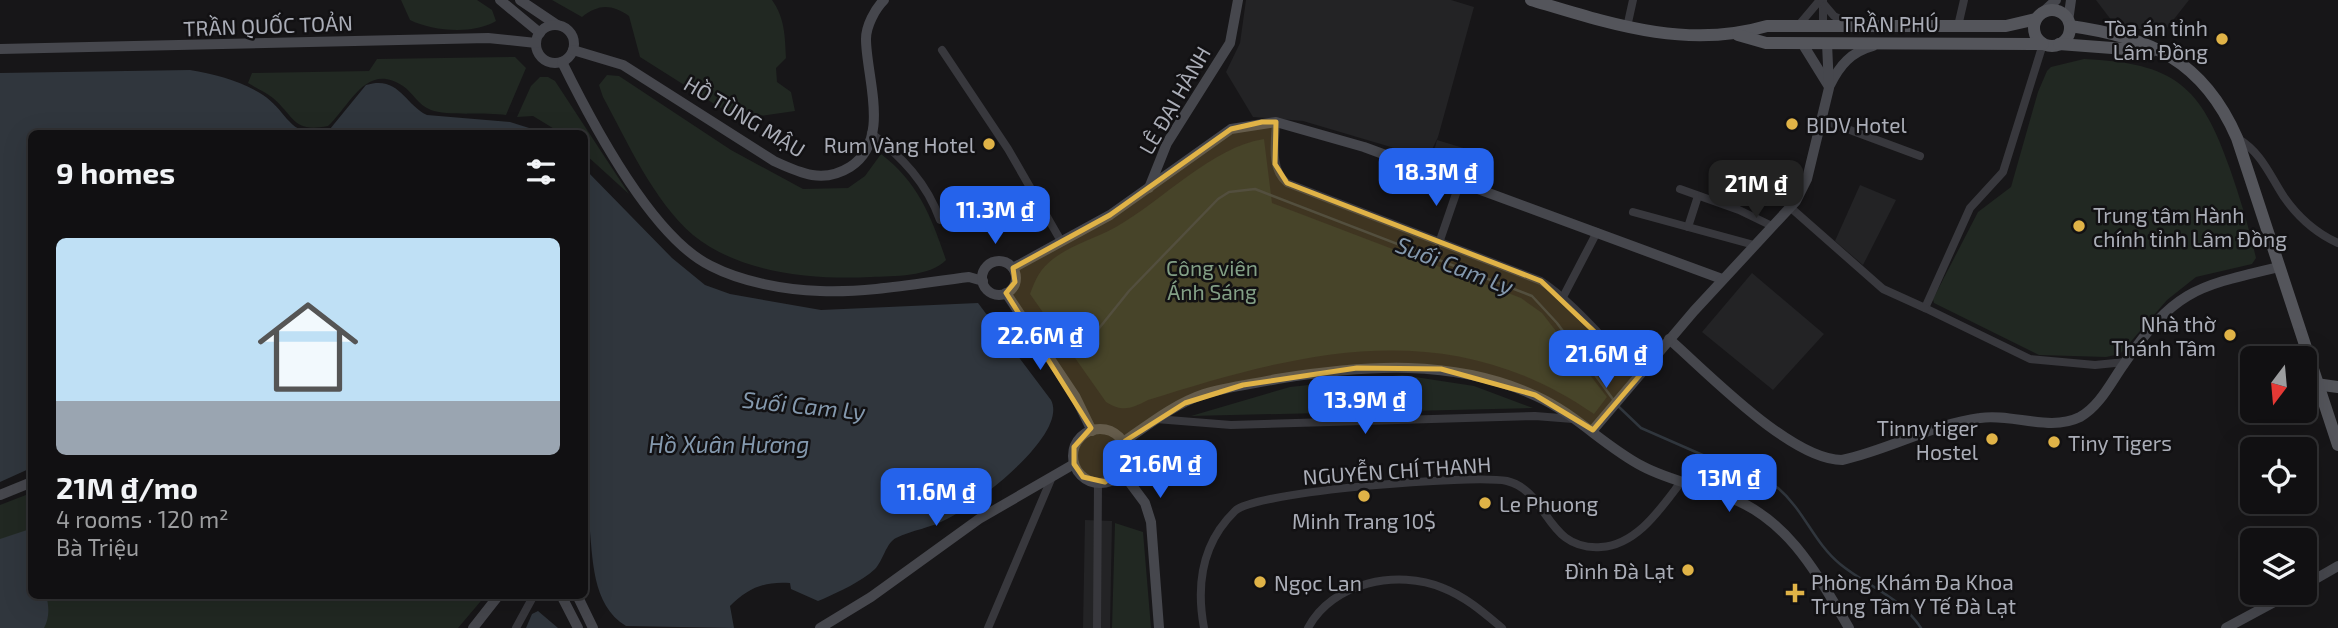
<!DOCTYPE html>
<meta charset="utf-8">
<style>
:root{--surface:#111012;--page:#1e1e20;--text:#f1f3f6;--muted:#9c9d9f;--line:#303032;--accent:#2563eb}
body{margin:0;font-family:"Exo 2",sans-serif;background:var(--page);color:var(--text);height:100vh;display:flex;flex-direction:column;font-size:26px;white-space:nowrap}
*{box-sizing:border-box;margin:0}
p{font-size:23px;color:var(--muted)}
.icon{flex:none;width:38px;height:38px;fill:none;stroke:currentColor;stroke-width:2;stroke-linecap:round;stroke-linejoin:round}
.map{position:relative;flex:1;overflow:hidden}
.drawer{position:absolute;left:28px;top:130px;width:560px;height:469px;display:flex;flex-direction:column;background:var(--surface);border-radius:10px;box-shadow:0 7px 28px #0002,0 0 0 2px var(--line)}
.drawer>*{flex:none}
.needle{width:46px;rotate:196deg}
.buttons{position:absolute;left:2240px;top:346px;display:grid;gap:14px}
.buttons a{display:grid;place-items:center;width:77px;height:77px;border-radius:10px;background:var(--surface);box-shadow:0 7px 28px #0002,0 0 0 2px var(--line);font-size:35px}
.price{position:absolute;translate:-50% -60px;padding:0 16px;border-radius:14px;background:var(--accent);color:#fff;font-size:23px;line-height:46px;filter:drop-shadow(0 2px 4px #0008)}
.price::after{content:'';position:absolute;left:50%;top:42px;width:21px;height:16px;margin-left:-10px;background:inherit;clip-path:polygon(0 0,100% 0,50% 100%)}
.price.on{background:#222;color:#fff}
ul{padding:0;list-style:none}
li{display:grid;align-content:center;gap:14px;height:371px;padding:0 28px}
li+li{border-top:2px solid var(--line)}
li span{display:grid;place-items:center;height:217px;border-radius:10px;color:#555}
li>.icon{margin-inline-start:auto}
span .icon{width:126px;height:126px;fill:#fffc;stroke-width:1}
li b{font-size:30px}
h2{display:flex;justify-content:space-between;align-items:center;height:84px;padding:0 28px;font-size:30px}
.map>svg:first-child{display:block}
</style>
<div class="map">
<svg width="2338" height="628" viewBox="0 0 2338 628">
<rect width="100%" height="100%" fill="#171618"/>
<g fill="#232325">
<polygon points="1246,0 1451,0 1474,7 1438,137 1428,158 1303,121 1253,117 1226,72 1240,43"/>
<polygon points="2096,0 2189,0 2163,33 2115,25"/>
<polygon points="1437,140 1493,157 1488,172 1433,154"/>
<polygon points="1860,185 1896,200 1863,265 1835,241"/>
<polygon points="1752,273 1824,334 1773,390 1702,332"/>
<polygon points="1085,520 1112,521 1110,628 1083,628"/>
</g>
<g fill="#212822">
<path d="M 401,0 L 477,0 L 492,10 L 496,21 C 473,35 432,31 410,20 Z"/>
<path d="M 552,0 L 772,0 C 785,18 785,37 786,58 L 776,68 L 777,82 L 791,92 L 795,111 L 738,119 L 640,57 L 629,16 C 611,4 599,4 582,17 Z"/>
<path d="M 515,57 L 526,68 L 506,115 C 486,112 446,116 431,110 C 418,105 413,93 403,86 C 366,61 350,106 328,126 C 293,133 295,117 273,98 C 265,92 256,88 248,83 L 252,73 L 369,71 L 377,59 Z"/>
<path d="M 2084,59 C 2174,63 2201,85 2230,169 C 2240,198 2249,227 2256,258 L 2252,264 L 2196,277 L 2167,300 L 2120,354 L 2106,357 L 2039,355 L 1934,303 L 1933,299 L 1978,212 L 2011,187 L 2038,92 L 2047,71 L 2051,67 Z"/>
<path d="M 607,75 L 619,76 L 731,150 L 803,189 L 848,188 L 865,176 L 881,154 C 918,182 932,218 946,260 C 930,277 893,276 871,277 C 813,280 739,273 693,235 C 653,200 628,143 603,97 L 599,85 Z"/>
<polygon points="540,77 548,77 555,81 629,194 585,154 584,133 561,133 533,116 517,117 531,86"/>
<path d="M 1264,139 L 1272,203 L 1521,298 L 1542,313 L 1607,397 L 1594,414 C 1448,313 1303,351 1148,400 C 1131,409 1122,412 1106,402 L 1030,294 C 1036,278 1040,269 1053,259 C 1071,245 1096,238 1116,227 C 1162,201 1212,147 1264,139 Z"/>
<polygon points="1402,375 1474,386 1533,408 1191,416 1290,387"/>
<polygon points="31,493 32,595 486,595 458,628 0,628 0,505"/>
<polygon points="1115,523 1143,532 1151,628 1112,628"/>
</g>
<g fill="#30363d">
<path d="M 190,70 C 215,74 241,81 263,95 C 289,112 290,142 330,129 L 366,85 C 399,75 404,104 427,115 L 510,122 L 545,133 L 32,133 L 31,468 L 0,482 L 0,73 Z"/>
<path d="M 585,169 L 672,258 L 705,285 L 730,294 L 821,310 L 978,303 L 1051,400 C 1069,435 975,505 947,519 C 931,528 912,530 896,538 C 886,543 883,561 875,569 C 861,582 840,591 823,599 L 818,601 L 791,589 L 790,583 C 765,581 748,588 730,606 L 734,628 L 626,626 C 591,605 593,557 589,521 L 585,513 Z"/>
<path d="M 27,530 L 31,533 L 32,595 L 46,595 C 49,606 50,617 44,628 L 0,628 L 0,539 Z"/>
<polygon points="538,611 558,628 526,628 532,614"/>
</g>
<g fill="none" stroke-linecap="round" stroke-linejoin="round">
<g stroke="#30363d" stroke-width="2.5">
<polyline points="1092,337 1129,291 1218,199 1229,192 1255,189 1532,296 1557,323 1615,402"/>
<path d="M 1619,407 L 1641,428 L 1778,488 C 1804,510 1814,543 1840,564 C 1868,587 1901,597 1921,628"/>
</g>
<g stroke="#38383d" stroke-width="8">
<polyline points="1823,1 1823,26"/>
<polyline points="1822,2 1834,16 1849,23"/>
<polyline points="1798,26 1820,0"/>
<polyline points="1958,26 1964,0"/>
<polyline points="1627,27 1633,0"/>
<polyline points="2043,44 2003,172 1970,208 1925,308 2030,359 2095,365 2125,362"/>
<polyline points="942,50 1008,149 1061,241"/>
<polyline points="1823,120 1920,156"/>
<path d="M 1276,122 C 1275,143 1270,169 1287,183 L 1541,281 C 1577,305 1607,345 1640,375"/>
<path d="M 871,133 C 902,157 927,183 940,220"/>
<path d="M 2237,138 C 2262,153 2269,174 2284,197 C 2298,217 2316,233 2338,243"/>
<polyline points="1680,189 1739,210 1772,226"/>
<polyline points="1791,208 1883,289 1925,308"/>
<polyline points="1633,212 1754,245"/>
<polyline points="1688,227 1698,196"/>
<polyline points="1439,243 1460,182"/>
<polyline points="1563,297 1597,232"/>
<polyline points="1156,419 1231,425 1535,416 1573,419"/>
<polyline points="516,628 534,595"/>
<polyline points="988,628 1052,477"/>
<polyline points="1097,628 1098,483"/>
<path d="M 1204,628 C 1196,585 1202,543 1235,511 C 1255,491 1475,474 1507,481 C 1549,491 1545,551 1601,547 C 1637,545 1661,508 1681,482"/>
<path d="M 1308,628 C 1332,582 1398,569 1443,588 C 1466,597 1484,613 1502,628"/>
</g>
<g stroke="#46474d" stroke-width="10">
<polyline points="500,0 540,33"/>
<polyline points="520,0 557,25"/>
<polyline points="2040,15 2056,0"/>
<polyline points="2068,21 2071,0"/>
<circle cx="555" cy="44" r="19"/>
<polyline points="1802,43 1828,85"/>
<polyline points="0,49 488,38 536,43"/>
<path d="M 573,50 L 623,65 L 774,161 C 800,173 823,184 850,167 C 892,140 866,77 866,39 C 866,26 875,9 884,0"/>
<path d="M 562,62 C 591,121 651,237 711,266 C 742,282 785,290 820,291 C 869,293 920,283 969,277 L 983,281"/>
<path d="M 1830,85 C 1840,65 1851,52 1873,46"/>
<polyline points="1149,188 1167,143 1230,43 1238,0"/>
<circle cx="999" cy="278" r="17"/>
<polyline points="1013,268 1110,215 1231,129 1276,122 1364,147 1722,279"/>
<polyline points="1006,293 1075,396 1092,431"/>
<path d="M 1669,339 C 1708,373 1791,460 1842,460 C 1889,450 1933,424 1980,418 C 2012,413 2050,432 2080,417 C 2100,406 2111,382 2124,364 C 2175,290 2194,287 2279,267"/>
<circle cx="1100" cy="456" r="27"/>
<polyline points="1593,430 1694,311 1796,201 1807,179 1829,88 1827,43"/>
<path d="M 1122,443 C 1148,425 1174,404 1204,394 C 1227,387 1253,384 1277,379 C 1364,365 1454,358 1536,396 C 1576,414 1604,446 1642,466 C 1670,481 1701,486 1731,498 C 1790,521 1818,576 1849,628"/>
<polyline points="1122,472 1145,503 1151,522 1159,628"/>
<polyline points="0,495 32,482"/>
<polyline points="2305,585 2338,566"/>
<polyline points="561,595 578,628"/>
<polyline points="577,595 593,628"/>
<polyline points="473,628 499,595"/>
<polyline points="820,628 871,597 979,519 1074,464"/>
<polyline points="2226,628 2291,593"/>
</g>
<g stroke="#54555b" stroke-width="12">
<path d="M 1531,0 C 1608,23 1686,50 1767,26 L 2006,26 L 2036,19"/>
<circle cx="2052" cy="28" r="18"/>
<path d="M 2070,26 C 2150,37 2203,60 2237,138 L 2338,445"/>
<polyline points="1738,35 1766,43 2043,44"/>
<polyline points="2059,44 2152,51"/>
<polyline points="2316,384 2338,387"/>
</g>
</g>
<path fill="#e0b347" fill-opacity="0.2" stroke="#e0b347" stroke-width="5" stroke-linejoin="round" d="M 1262,122 L 1276,122 L 1275,164 L 1287,183 L 1541,281 L 1640,375 L 1593,430 L 1535,395 L 1441,369 L 1357,368 L 1243,385 L 1185,403 L 1125,441 L 1125,465 L 1105,482 L 1083,477 L 1074,464 L 1074,447 L 1091,428 L 1006,293 L 1015,282 L 1013,268 L 1110,215 L 1231,129 Z"/>
<g fill="#e0b347" stroke="#121113" stroke-width="2.5">
<circle cx="2222" cy="39" r="7"/>
<circle cx="1792" cy="124" r="7"/>
<circle cx="989" cy="144" r="7"/>
<circle cx="2079" cy="226" r="7"/>
<circle cx="2230" cy="335" r="7"/>
<circle cx="1992" cy="439" r="7"/>
<circle cx="2054" cy="442" r="7"/>
<circle cx="1364" cy="496" r="7"/>
<circle cx="1485" cy="503" r="7"/>
<circle cx="1688" cy="570" r="7"/>
<circle cx="1260" cy="582" r="7"/>
<path d="M1791.5 582.5h7v7h7v7h-7v7h-7v-7h-7v-7h7z"/>
</g>
<g text-anchor="middle" dominant-baseline="central" stroke-width="5" stroke-linejoin="round" paint-order="stroke">
<g font-size="21" fill="#aaadb7" stroke="#121113">
<text x="1890" y="23">TRẦN PHÚ</text>
<text transform="translate(268 25) rotate(-2)">TRẦN QUỐC TOẢN</text>
<text transform="translate(1174 100) rotate(-60)">LÊ ĐẠI HÀNH</text>
<text transform="translate(745 116) rotate(31)">HỒ TÙNG MẬU</text>
<text transform="translate(1397 470) rotate(-4)">NGUYỄN CHÍ THANH</text>
</g>
<g font-size="21" fill="#aaadb7" stroke="#121113" text-anchor="start">
<text x="2208" y="27" text-anchor="end">Tòa án tỉnh<tspan x="2208" dy="24">Lâm Đồng</tspan></text>
<text x="1806" y="124">BIDV Hotel</text>
<text x="975" y="144" text-anchor="end">Rum Vàng Hotel</text>
<text x="2093" y="214">Trung tâm Hành<tspan x="2093" dy="24">chính tỉnh Lâm Đồng</tspan></text>
<text x="2216" y="323" text-anchor="end">Nhà thờ<tspan x="2216" dy="24">Thánh Tâm</tspan></text>
<text x="1978" y="427" text-anchor="end">Tinny tiger<tspan x="1978" dy="24">Hostel</tspan></text>
<text x="2068" y="442">Tiny Tigers</text>
<text x="1499" y="503">Le Phuong</text>
<text x="1364" y="520" text-anchor="middle">Minh Trang 10$</text>
<text x="1674" y="570" text-anchor="end">Đình Đà Lạt</text>
<text x="1811" y="581">Phòng Khám Đa Khoa<tspan x="1811" dy="24">Trung Tâm Y Tế Đà Lạt</tspan></text>
<text x="1274" y="582">Ngọc Lan</text>
</g>
<g font-size="21" fill="#83a086" stroke="#121113">
<text x="1212" y="267">Công viên<tspan x="1212" dy="24">Ánh Sáng</tspan></text>
</g>
<g font-size="23" font-style="italic" fill="#8499ae" stroke="#121113">
<text transform="translate(1455 265) rotate(21)">Suối Cam Ly</text>
<text transform="translate(804 405) rotate(6)">Suối Cam Ly</text>
<text x="729" y="444">Hồ Xuân Hương</text>
</g>
</g>
</svg>
<div class="buttons">
<a><svg class="needle" viewBox="-14 -14 28 28"><path d="M0-13l5 13h-10z" fill="#e53935"/><path d="M0 13l5-13h-10z" fill="#9c9d9f"/></svg></a>
<a><svg class="icon" aria-label="locate" viewBox="0 0 24 24"><circle cx="12" cy="12" r="6"/><path d="M12 2v4M12 18v4M2 12h4M18 12h4"/></svg></a>
<a><svg class="icon" aria-label="layers" viewBox="0 0 24 24"><path d="M12 4l9 5-9 5-9-5zM3 14l9 5 9-5"/></svg></a>
</div>
<b class="price" style="left:1436px;top:208px">18.3M ₫</b>
<b class="price on" style="left:1756px;top:220px">21M ₫</b>
<b class="price" style="left:995px;top:246px">11.3M ₫</b>
<b class="price" style="left:1040px;top:372px">22.6M ₫</b>
<b class="price" style="left:1606px;top:390px">21.6M ₫</b>
<b class="price" style="left:1365px;top:436px">13.9M ₫</b>
<b class="price" style="left:1160px;top:500px">21.6M ₫</b>
<b class="price" style="left:1729px;top:514px">13M ₫</b>
<b class="price" style="left:936px;top:528px">11.6M ₫</b>
<section class="drawer">
<h2>9 homes<svg class="icon" aria-label="filters" viewBox="0 0 24 24"><path d="M4 7h16M4 17h16"/><circle cx="9" cy="7" r="2"/><circle cx="15" cy="17" r="2"/></svg></h2>
<ul>
<li><span style="background:linear-gradient(#bfe0f5 75%,#9aa5b1 0)"><svg class="icon" aria-label="home" viewBox="0 0 24 24"><path d="M3 11l9-7 9 7M6 9v11h12V9"/></svg></span><div><b>21M ₫/mo</b><p>4 rooms · 120 m²</p><p>Bà Triệu</p></div></li>
</ul>
</section>
</div>
